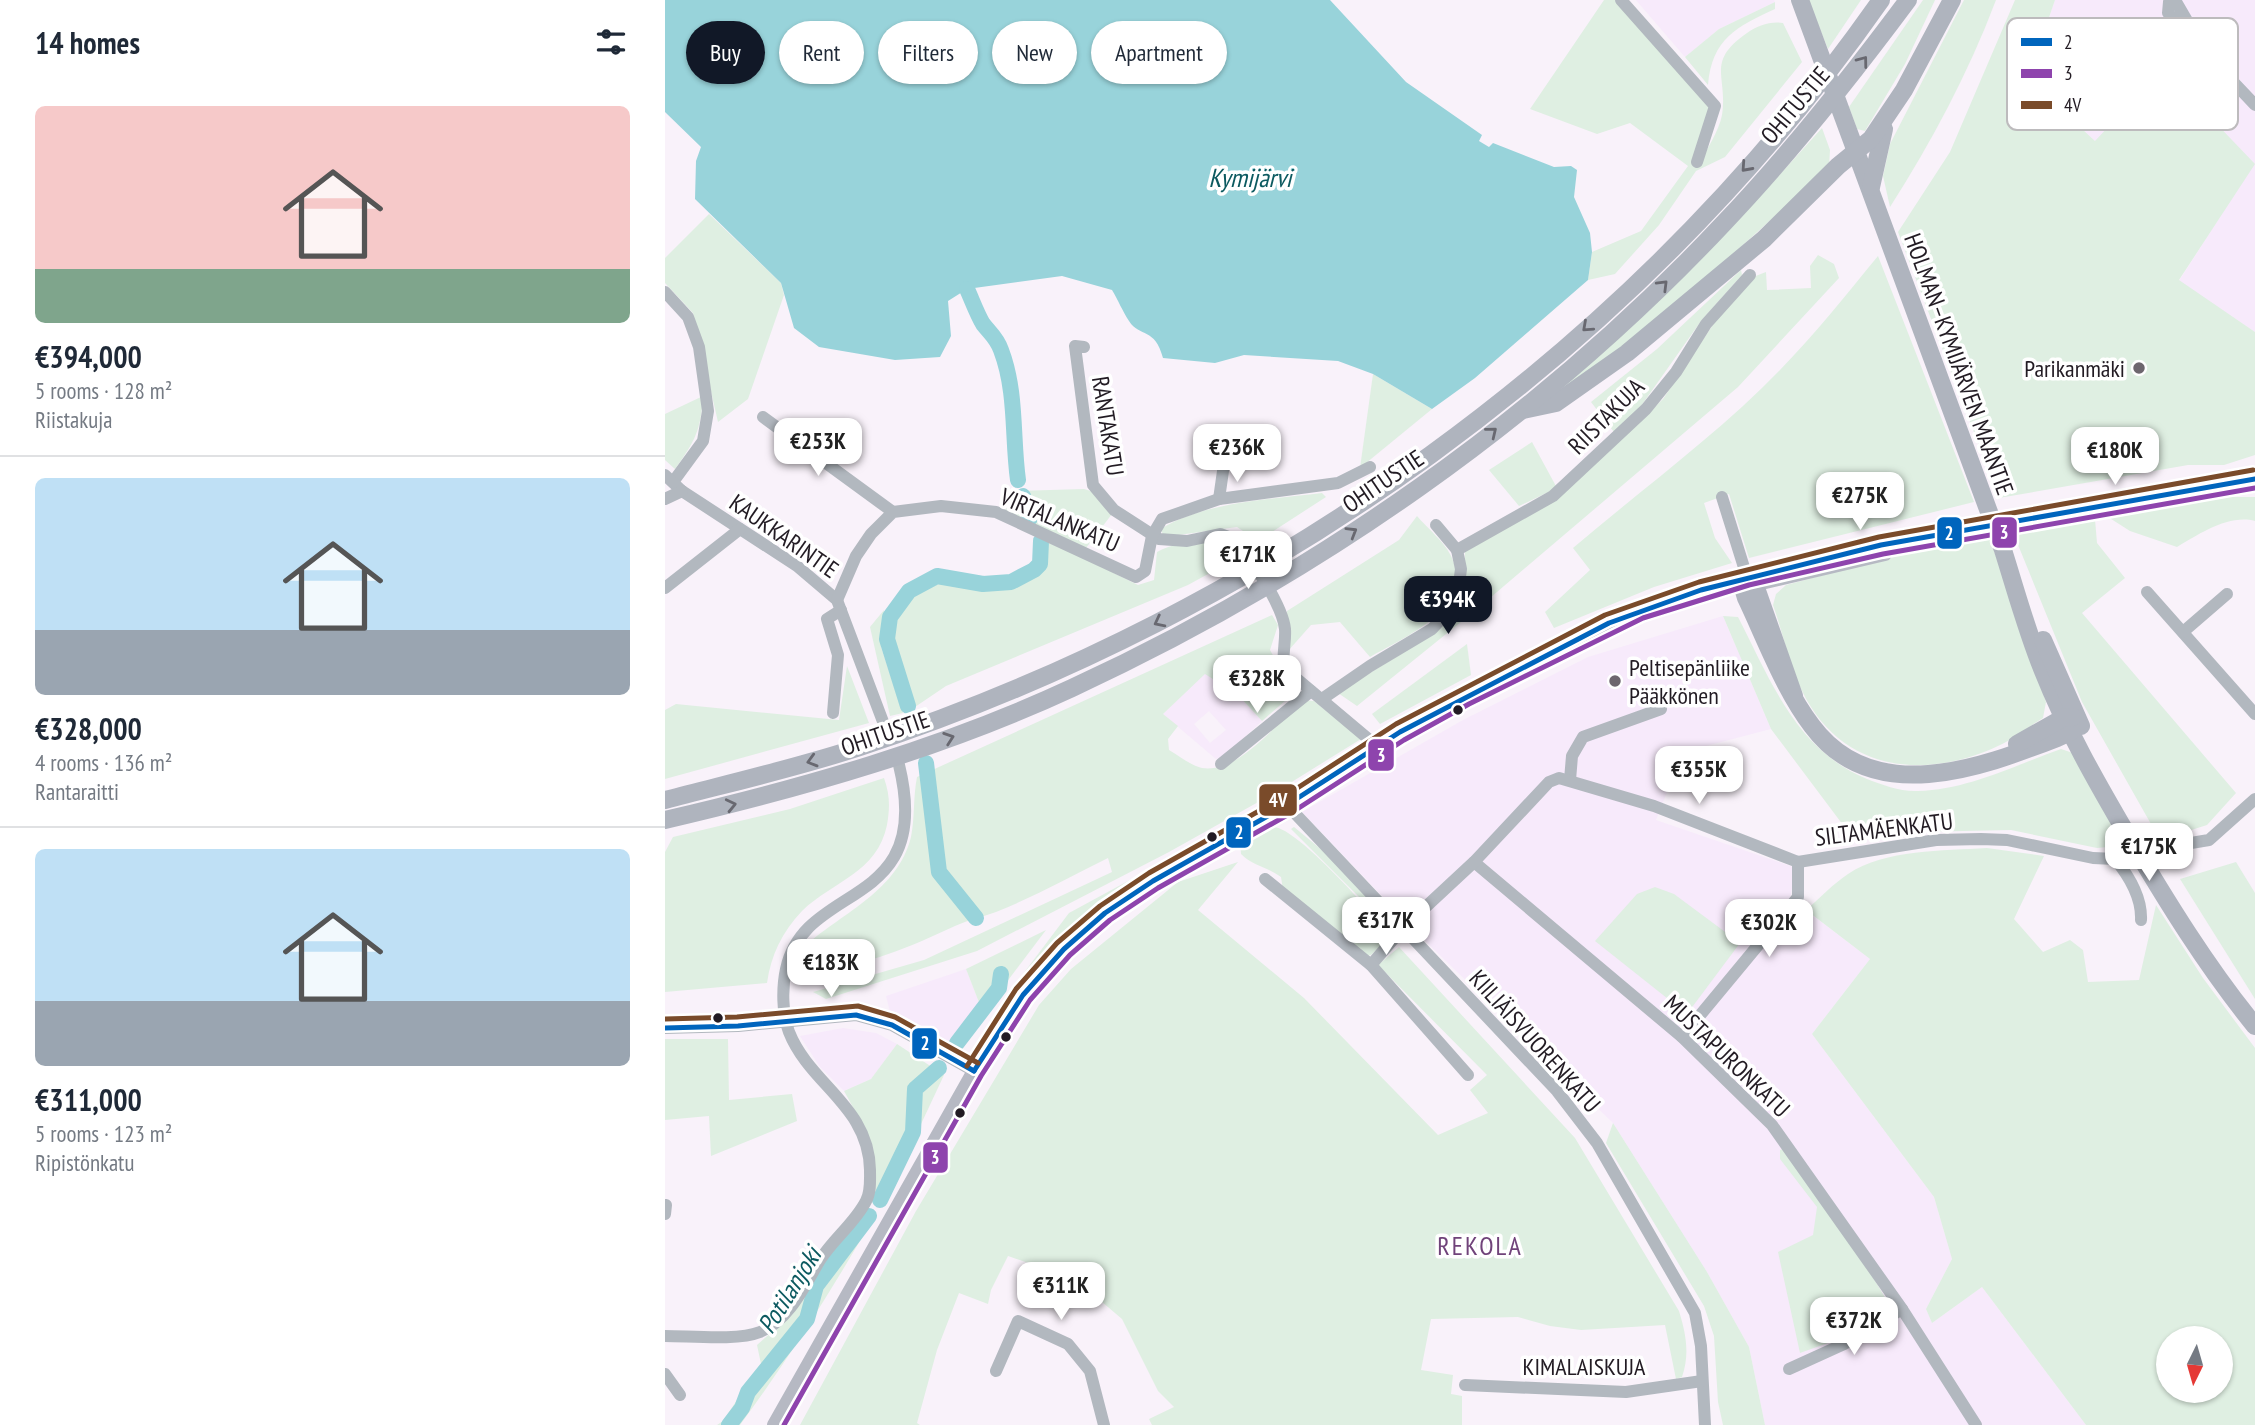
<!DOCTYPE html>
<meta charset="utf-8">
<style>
:root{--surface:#fff;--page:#f6f6f7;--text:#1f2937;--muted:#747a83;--line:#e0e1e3;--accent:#111827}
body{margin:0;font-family:"PT Sans Narrow",sans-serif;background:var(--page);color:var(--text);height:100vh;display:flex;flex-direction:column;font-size:26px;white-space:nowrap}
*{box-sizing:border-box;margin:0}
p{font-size:23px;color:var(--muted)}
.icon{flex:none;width:38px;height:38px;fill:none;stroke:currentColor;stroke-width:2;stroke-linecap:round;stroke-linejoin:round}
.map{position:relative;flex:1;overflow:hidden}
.sheet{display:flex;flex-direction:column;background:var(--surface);width:665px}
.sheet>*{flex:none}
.hud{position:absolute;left:21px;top:21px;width:665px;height:63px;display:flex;gap:14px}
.needle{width:46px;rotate:185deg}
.buttons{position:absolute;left:1491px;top:1326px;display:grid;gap:14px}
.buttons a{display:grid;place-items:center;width:77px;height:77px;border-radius:50%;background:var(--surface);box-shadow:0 2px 5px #0004;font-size:35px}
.price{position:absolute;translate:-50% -60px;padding:0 16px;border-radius:14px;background:#fff;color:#222;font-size:23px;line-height:46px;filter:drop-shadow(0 2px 4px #0008)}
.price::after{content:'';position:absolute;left:50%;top:42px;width:21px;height:16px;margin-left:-10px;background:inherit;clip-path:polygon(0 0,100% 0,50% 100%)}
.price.current{background:var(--accent);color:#fff}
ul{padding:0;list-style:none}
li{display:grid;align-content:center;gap:14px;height:371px;padding:0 35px}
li+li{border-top:2px solid var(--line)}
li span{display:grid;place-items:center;height:217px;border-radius:10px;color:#555}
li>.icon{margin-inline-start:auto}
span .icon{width:126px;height:126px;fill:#fffc;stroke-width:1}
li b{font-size:30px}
h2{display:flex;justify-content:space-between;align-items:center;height:84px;padding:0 35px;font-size:30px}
.chip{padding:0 24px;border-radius:32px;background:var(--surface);box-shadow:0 2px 5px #0004;font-size:24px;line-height:63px}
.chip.current{background:var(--accent);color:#fff}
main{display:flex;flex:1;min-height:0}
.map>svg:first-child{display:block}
</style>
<main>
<section class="sheet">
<h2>14 homes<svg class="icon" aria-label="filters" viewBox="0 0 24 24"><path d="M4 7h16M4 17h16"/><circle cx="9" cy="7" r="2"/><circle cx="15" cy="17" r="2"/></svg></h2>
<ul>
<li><span style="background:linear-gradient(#f6c9c9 75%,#7fa58c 0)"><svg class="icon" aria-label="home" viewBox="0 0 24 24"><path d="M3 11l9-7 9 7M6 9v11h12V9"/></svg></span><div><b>€394,000</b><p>5 rooms · 128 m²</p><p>Riistakuja</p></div></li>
<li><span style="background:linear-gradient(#bfe0f5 70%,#9aa5b1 0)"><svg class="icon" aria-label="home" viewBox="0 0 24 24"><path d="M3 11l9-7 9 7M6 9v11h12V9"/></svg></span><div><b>€328,000</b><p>4 rooms · 136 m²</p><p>Rantaraitti</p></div></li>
<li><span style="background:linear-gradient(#bfe0f5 70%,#9aa5b1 0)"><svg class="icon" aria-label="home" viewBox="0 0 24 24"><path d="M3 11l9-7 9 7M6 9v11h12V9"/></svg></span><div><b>€311,000</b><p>5 rooms · 123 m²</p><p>Ripistönkatu</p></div></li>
</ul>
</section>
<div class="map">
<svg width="1590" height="1425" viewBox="0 0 1590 1425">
<rect width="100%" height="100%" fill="#f9f2fa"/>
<g fill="#f7eafb" fill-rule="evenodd">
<polygon points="971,0 1109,0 1110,2 1054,29 1020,57"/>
<polygon points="1390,0 1590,0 1590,332 1514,281 1589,164 1430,141 1363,79"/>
<polygon points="1058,616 1106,729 1018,752 991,820 1131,868 1125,898 1205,959 1147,1034 1269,1197 1287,1259 1261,1309 1267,1323 1317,1287 1421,1425 1100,1425 1084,1347 1042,1272 948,1123 754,935 637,812 798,720 923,657"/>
<path d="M 540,673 L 573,695 L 597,721 L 559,756 L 551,759 L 498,714 ZM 544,711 L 561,730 L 545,743 L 529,724 Z"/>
<polygon points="301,969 316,1008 288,1044 225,1012 221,996"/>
<polygon points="178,1028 211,1033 232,1044 206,1079 179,1091 155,1067 135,1036"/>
</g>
<g fill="#dfefe2" fill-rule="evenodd">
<path d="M 939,0 L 950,0 L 1046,106 L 1034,165 C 1041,150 1054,131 1057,115 C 1063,76 1040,62 1082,33 C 1092,26 1105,21 1118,23 L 1137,62 L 1060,157 L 1031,171 L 994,225 L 950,274 L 923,280 L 927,252 L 976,231 L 1023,166 L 965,123 L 932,134 L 865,109 Z"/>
<polygon points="1143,0 1196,0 1163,49"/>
<polygon points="1258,0 1270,0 1240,64 1200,131 1192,129 1184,107"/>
<path d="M 1299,0 L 1331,0 C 1303,74 1267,141 1225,207 L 1218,176 L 1225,144 Z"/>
<polygon points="1350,0 1390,0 1363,79 1430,141 1498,68 1590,164 1514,280 1590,332 1590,455 1559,465 1523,465 1334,498 1233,232 1285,152"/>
<path d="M 1110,2 L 1110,9 C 1071,27 1047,39 1043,85 L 1020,57 L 1054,29 Z"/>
<path d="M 1157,128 L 1165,150 L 1164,167 L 982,332 L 888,396 C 985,314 1072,223 1157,128 Z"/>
<polygon points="44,214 116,283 119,295 83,399 53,422 28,313 0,283 0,258"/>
<polygon points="1153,255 1169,264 1174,278 1073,387 812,609 692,706 673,693 774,630 799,599 800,548 868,511 977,419 998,399 1062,304 1088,277 1101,272 1102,290 1146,288 1145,266"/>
<path d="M 1213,256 L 1309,502 L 1084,558 L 1064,494 L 1039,503 L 1050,538 L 1067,563 L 989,587 L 889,628 L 880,612 L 925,570 L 908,548 C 976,490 1053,434 1115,370 C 1150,334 1181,295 1213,256 Z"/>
<polygon points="1076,270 1077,275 1036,321 976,406 949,432 926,402 992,349"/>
<polygon points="708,374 767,409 695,468"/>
<path d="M 38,396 C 36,430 30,441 10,469 L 0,460 L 0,414 Z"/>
<polygon points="867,442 892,488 854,506 824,470"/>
<polygon points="419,489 429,492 447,514 421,548 340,510 351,491"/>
<path d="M 657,493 L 661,497 L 593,541 L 572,527 L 506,536 L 498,535 L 496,529 C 538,502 608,499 657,493 Z"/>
<path d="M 1557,497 L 1590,497 L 1590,521 C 1564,514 1534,534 1512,547 L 1465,531 L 1443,517 Z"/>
<path d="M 752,516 C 762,528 781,543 787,558 C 809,609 738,638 705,657 L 675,622 L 646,625 L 623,651 L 622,611 L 734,540 Z"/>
<polygon points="1430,519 1432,543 1460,578 1417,613 1571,793 1542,825 1495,840 1417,702 1349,535"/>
<path d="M 1324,536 L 1381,702 L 1378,718 C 1363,727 1349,739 1333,746 C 1258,781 1176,771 1137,691 C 1124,664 1118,633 1108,605 L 1111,594 L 1121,585 L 1260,548 Z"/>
<path d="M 380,539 L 473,585 L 489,580 L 492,552 C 513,540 545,540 568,543 L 574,557 L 523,585 L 281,686 L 250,707 L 227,636 L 231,618 L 247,597 L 275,583 L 319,591 L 349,586 L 381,567 Z"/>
<polygon points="219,610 216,647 238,713 225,716 205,627"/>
<path d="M 607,615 L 613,625 L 605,650 L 629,693 L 597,721 L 573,695 L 540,674 L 498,714 L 513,726 L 503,739 L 504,750 C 514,756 527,766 537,768 C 573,774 612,723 638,700 L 649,701 L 696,739 L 604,796 L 504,852 L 312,951 L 161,999 L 148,992 L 259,960 L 447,872 L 443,858 C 406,876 369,897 331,912 C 317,917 303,920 290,926 C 244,947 198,969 146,967 L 138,953 L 141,945 C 179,912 233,890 246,837 C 250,817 248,797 252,777 Z"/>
<path d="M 1058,616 L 1073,617 C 1106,681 1131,750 1202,779 C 1218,785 1236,792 1253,791 C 1302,790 1351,765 1396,749 L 1408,753 L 1465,845 L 1432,848 L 1346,830 L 1251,832 L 1190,841 L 1106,729 Z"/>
<polygon points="802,644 806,675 715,724 707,714"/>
<polygon points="182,666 204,723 0,779 0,710 11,704 174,720"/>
<path d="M 219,778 C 225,795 225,807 222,825 C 212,873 168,881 137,911 C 117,932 106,955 102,983 L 0,992 L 0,852 L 8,837 L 125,809 Z"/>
<path d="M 609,827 C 634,829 707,914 727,935 L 706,955 L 702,956 L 618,890 L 616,877 C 603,867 588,866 576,854 L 575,841 Z"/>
<polygon points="629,827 669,860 726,921 721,924 626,829"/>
<path d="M 1322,848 L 1379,856 L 1349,919 L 1378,952 L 1405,940 L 1418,950 L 1423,982 L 1474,980 L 1491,905 L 1538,978 L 1590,1048 L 1590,1425 L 1421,1425 L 1317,1287 L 1267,1323 L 1261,1309 L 1287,1259 L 1269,1197 L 1147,1034 L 1205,959 L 1141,910 C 1155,898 1168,884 1183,874 C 1221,849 1278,851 1322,848 ZM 1503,1339 L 1556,1339 L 1556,1391 L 1503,1391 Z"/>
<polygon points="522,849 524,853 425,917 356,982 352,982 404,913"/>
<path d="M 573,862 L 533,910 L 639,998 L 773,1135 L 823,1113 L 805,1090 L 822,1075 L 713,965 L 734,947 L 910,1138 L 1014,1311 C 1021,1334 1025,1354 1017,1377 L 1011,1379 L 1000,1325 L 916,1330 L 885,1326 L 853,1317 L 766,1319 L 756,1370 L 788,1375 L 786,1394 L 797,1396 L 797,1425 L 487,1425 L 484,1419 L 509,1407 L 493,1391 L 457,1319 L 410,1279 L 343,1256 L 326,1290 L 323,1304 L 294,1293 L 272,1350 L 252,1423 L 255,1425 L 135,1425 L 251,1211 L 374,1005 L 406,969 L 513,882 Z"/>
<polygon points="1571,862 1590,893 1590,999 1515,879"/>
<polygon points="990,887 1009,894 1075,943 1022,1014 930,941 972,894"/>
<polygon points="381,930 341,983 315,1005 301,969"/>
<polygon points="0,1039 63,1039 64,1100 127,1094 132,1121 46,1156 44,1116 0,1120"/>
<path d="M 232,1044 L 279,1075 L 220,1201 L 210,1197 C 212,1148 203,1134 179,1091 L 206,1079 Z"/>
<polygon points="948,1123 1042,1272 1084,1347 1100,1425 1058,1425 1053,1402 1049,1336 1039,1306 941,1143"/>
<polygon points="1120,1148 1187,1243 1226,1307 1174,1339 1135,1353 1113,1252 1148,1235 1152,1207 1115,1159 1115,1150"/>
<path d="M 200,1209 L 210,1215 C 168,1288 125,1357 75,1425 L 52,1425 L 58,1421 L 96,1364 L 92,1345 L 109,1330 Z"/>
</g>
<path fill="#98d3da" d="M 0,0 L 665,0 L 741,82 L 817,135 L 814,141 L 824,147 L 828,143 L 889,167 L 906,166 L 912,170 L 909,197 L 925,233 L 927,252 L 923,280 L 810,378 L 767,409 L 708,374 L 673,361 L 579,355 L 550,363 L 498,358 C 490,327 475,338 464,321 C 458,312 453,300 447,290 L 397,276 L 302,289 L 283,301 L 286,336 L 275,357 L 230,360 L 154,347 L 129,328 L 116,283 L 30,199 L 31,161 L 36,147 L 0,112 Z"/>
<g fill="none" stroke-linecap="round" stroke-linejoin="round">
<g stroke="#98d3da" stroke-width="16">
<path d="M 302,289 C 307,300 312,314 318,324 C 325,333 332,338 336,350 C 352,392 347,437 353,480"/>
<polyline points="358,496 365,518"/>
<polyline points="243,706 222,639 225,617 244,591 272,576 318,584 346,582 369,570 375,564 376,541"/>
<polyline points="261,763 274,872 311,918"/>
<polyline points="292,1043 334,988 336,974"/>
<polyline points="215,1200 248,1132 250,1089 274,1068"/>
<polyline points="64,1425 77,1408 83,1392 142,1319 151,1286 204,1216"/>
</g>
<g stroke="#b2b8bf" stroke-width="12">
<polyline points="956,0 1050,106 1032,162"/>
<polyline points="1535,43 1510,0 1504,2 1503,13 1590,105"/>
<polyline points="0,292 23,317 34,347 43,411 38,441 8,482"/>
<path d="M 419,347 L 410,346 L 428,485 L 449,510 L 494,539 L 522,541 L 555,534 L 572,540 C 586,559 618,606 620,629 C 621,642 617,654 619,668 L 713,747"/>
<polyline points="98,417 228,512"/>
<polyline points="0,475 17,491 132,566 172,600 220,727"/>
<polyline points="1057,497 1082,577"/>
<polyline points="0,499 17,491"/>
<polyline points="554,499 559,464"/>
<polyline points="792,550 888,496 981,409 1011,372 1041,324 1085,275"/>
<polyline points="0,588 75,529"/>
<polyline points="1482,592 1590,714"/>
<polyline points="172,600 191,556 206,534 228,512 276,506 331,512 471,577 480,571 487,536 497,519 554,499 673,483 705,467"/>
<polyline points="1518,632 1562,594"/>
<polyline points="657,699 705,666 767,629 781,614 793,592 796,569 792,550 771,525"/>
<polyline points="168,713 173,655 162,619 176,610"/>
<polyline points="556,764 646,691"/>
<polyline points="905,780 907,756 918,737 996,709"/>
<polyline points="622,805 892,1091 932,1143 1030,1313 1036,1346 1040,1425"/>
<polyline points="1490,849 1544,840 1590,799"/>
<polyline points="809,862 1017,1037 1107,1125 1237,1309 1311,1425"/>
<polyline points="600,879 706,965 803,1075"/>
<path d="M 706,965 L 738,928 L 809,862 L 884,782 L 894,778 L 989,806 L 1133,862 L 1271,840 L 1316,839 L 1342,840 L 1428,858 L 1450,859 C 1464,876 1477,898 1476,920"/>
<polyline points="0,1028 73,1026 191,1015 227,1025 309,1071"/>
<polyline points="1017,1037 1133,897 1133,862"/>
<polyline points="0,1214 1,1205"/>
<path d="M 0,1336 C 25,1336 73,1341 95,1332 C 124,1321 140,1285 155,1260 C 168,1239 190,1223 201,1201 C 206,1192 205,1180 205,1170 C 204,1106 145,1085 124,1032 C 117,1014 117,987 121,969 C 140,880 270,912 234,765"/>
<polyline points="1124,1369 1179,1344 1237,1309"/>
<polyline points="331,1371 353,1321 403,1344 425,1371 439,1425"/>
<polyline points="0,1374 15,1395"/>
<polyline points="800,1385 961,1392 1037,1381"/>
</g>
<g stroke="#b6b9c3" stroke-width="14">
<polyline points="1079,587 1220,554"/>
<polyline points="109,1425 309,1071 358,995 399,949 440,913 488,881 622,805 735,732 800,696 975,610 1082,577 1216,545 1590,479"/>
</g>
<g stroke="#afb4be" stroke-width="18">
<path d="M 1135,0 L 1338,550 C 1351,591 1362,632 1378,671 C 1401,729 1432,783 1463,836 C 1502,902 1542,967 1590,1026"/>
<polyline points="1206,187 1219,129"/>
<polyline points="858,410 891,403 962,353 1099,239 1173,166 1206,139 1239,90 1287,0"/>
<polyline points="1378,640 1416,726"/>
<path d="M 1129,696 L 1090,585 L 1082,577 L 1078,588 L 1081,598 C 1101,640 1119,689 1147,726 C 1208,808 1315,768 1392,738 L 1405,732 L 1412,718"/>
<polyline points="1352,744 1398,718 1408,717"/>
<path d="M 0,800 C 65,783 131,768 195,747 C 600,614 971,350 1216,0"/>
<path d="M 0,820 C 138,788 278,748 407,688 C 649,576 875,419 1058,224 C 1125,154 1185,78 1243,0"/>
</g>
<defs>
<g id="bus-1">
<polyline points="0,1028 73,1026 191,1015 227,1025 309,1071"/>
<polyline points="309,1071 358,995 399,949 440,913 488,881 622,805 735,732 944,623 1036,590 1216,545 1590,479"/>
</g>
<polyline id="bus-2" points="119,1425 316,1076 365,1000 405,955 445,920 493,888 626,813 739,740 804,704 978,618 1084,585 1218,554 1590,488"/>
<g id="bus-3">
<polyline points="0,1019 72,1017 193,1006 230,1017 313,1063"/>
<polyline points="302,1066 351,989 392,943 435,906 484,873 617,798 731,724 940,615 1034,582 1214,537 1588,470"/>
</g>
</defs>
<use href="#bus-1" stroke="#fff" stroke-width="10"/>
<use href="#bus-2" stroke="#fff" stroke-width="10"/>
<use href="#bus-3" stroke="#fff" stroke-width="10"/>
<use href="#bus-1" stroke="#0065bd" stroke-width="5"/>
<use href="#bus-2" stroke="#8e44ad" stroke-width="5"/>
<use href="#bus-3" stroke="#7a4b2a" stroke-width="5"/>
</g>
<defs><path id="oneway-chevron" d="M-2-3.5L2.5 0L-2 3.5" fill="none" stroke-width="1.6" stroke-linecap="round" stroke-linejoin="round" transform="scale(1.75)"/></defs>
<g stroke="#686870">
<use href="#oneway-chevron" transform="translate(1198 61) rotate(-53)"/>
<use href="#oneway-chevron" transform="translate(1081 167) rotate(132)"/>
<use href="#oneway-chevron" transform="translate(998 285) rotate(-45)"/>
<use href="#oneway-chevron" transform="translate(922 327) rotate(138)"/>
<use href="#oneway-chevron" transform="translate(827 432) rotate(-39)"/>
<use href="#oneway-chevron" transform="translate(687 532) rotate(-31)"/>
<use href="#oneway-chevron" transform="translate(494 622) rotate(153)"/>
<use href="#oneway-chevron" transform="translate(284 738) rotate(-19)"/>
<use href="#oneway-chevron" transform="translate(147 761) rotate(164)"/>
<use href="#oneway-chevron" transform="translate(66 805) rotate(-13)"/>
</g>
<g fill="#6d666e" stroke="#fff" stroke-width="2.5">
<circle cx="1474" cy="368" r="7"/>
<circle cx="950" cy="681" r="7"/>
</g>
<g fill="#221b23" stroke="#fff" stroke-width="2.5">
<circle cx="793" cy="710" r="6"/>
<circle cx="547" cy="837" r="6"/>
<circle cx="53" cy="1018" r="6"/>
<circle cx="341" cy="1037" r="6"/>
<circle cx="295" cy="1113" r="6"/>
</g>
<g text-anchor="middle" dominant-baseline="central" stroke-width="7" stroke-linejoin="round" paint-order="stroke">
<g font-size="24" fill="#221b23" stroke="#fff">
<text transform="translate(1130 105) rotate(-50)">OHITUSTIE</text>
<text transform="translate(1294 364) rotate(70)">HOLMAN–KYMIJÄRVEN MAANTIE</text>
<text transform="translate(941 416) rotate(-45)">RIISTAKUJA</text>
<text transform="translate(443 426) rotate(81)">RANTAKATU</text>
<text transform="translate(718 481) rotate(-34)">OHITUSTIE</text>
<text transform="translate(395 520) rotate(23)">VIRTALANKATU</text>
<text transform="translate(119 536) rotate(35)">KAUKKARINTIE</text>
<text transform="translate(220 733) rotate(-19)">OHITUSTIE</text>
<text transform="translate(1219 829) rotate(-7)">SILTAMÄENKATU</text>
<text transform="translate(870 1041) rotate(48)">KIILIÄISVUORENKATU</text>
<text transform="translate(1062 1056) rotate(44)">MUSTAPURONKATU</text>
<text x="919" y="1366">KIMALAISKUJA</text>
</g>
<g font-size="24" fill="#221b23" stroke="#fff" text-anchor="end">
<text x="1460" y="368">Parikanmäki</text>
<text x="964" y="667" text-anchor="start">Peltisepänliike<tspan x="964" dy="28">Pääkkönen</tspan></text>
</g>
<g font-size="26" font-style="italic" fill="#0c5a60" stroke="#fff">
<text x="585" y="177">Kymijärvi</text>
<text transform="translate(124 1290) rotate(-58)">Potilanjoki</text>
</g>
<g font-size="26" letter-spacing="2" fill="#70437a" stroke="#fff">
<text x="815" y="1245">REKOLA</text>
</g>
</g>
<rect x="1342" y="18" width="231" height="112" rx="10" fill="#fff" stroke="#bdbbbd" stroke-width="2"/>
<rect x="1356" y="38" width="31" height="8" fill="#0065bd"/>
<rect x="1356" y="69" width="31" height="9" fill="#8e44ad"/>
<rect x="1356" y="101" width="31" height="8" fill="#7a4b2a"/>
<g font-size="19" fill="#221b23">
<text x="1399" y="49">2</text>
<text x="1399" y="80">3</text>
<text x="1399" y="112">4V</text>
</g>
<g stroke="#fff" stroke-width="2.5">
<rect x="1326" y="516" width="27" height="33" rx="7" fill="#8e44ad"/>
<rect x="1271" y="516" width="27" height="34" rx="7" fill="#0065bd"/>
<rect x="702" y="738" width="28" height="34" rx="7" fill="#8e44ad"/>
<rect x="593" y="783" width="40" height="34" rx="7" fill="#7a4b2a"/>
<rect x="560" y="816" width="27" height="33" rx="7" fill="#0065bd"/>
<rect x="246" y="1027" width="27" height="33" rx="7" fill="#0065bd"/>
<rect x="257" y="1141" width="27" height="33" rx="7" fill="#8e44ad"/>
</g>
<g font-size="19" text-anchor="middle" font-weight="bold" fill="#fff">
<text x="1339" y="539">3</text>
<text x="1284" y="540">2</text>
<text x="716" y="762">3</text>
<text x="613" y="807">4V</text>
<text x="574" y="839">2</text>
<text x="260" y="1050">2</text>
<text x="270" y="1164">3</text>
</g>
</svg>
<div class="buttons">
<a><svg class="needle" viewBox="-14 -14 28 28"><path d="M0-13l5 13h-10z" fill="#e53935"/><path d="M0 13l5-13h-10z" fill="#747a83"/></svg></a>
</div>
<b class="price" style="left:153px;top:478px">€253K</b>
<b class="price" style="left:572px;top:484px">€236K</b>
<b class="price" style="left:1450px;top:487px">€180K</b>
<b class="price" style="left:1195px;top:532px">€275K</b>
<b class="price" style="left:583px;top:591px">€171K</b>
<b class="price current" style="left:783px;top:636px">€394K</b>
<b class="price" style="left:592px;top:715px">€328K</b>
<b class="price" style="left:1034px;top:806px">€355K</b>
<b class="price" style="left:1484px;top:883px">€175K</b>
<b class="price" style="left:721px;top:957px">€317K</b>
<b class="price" style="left:1104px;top:959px">€302K</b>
<b class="price" style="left:166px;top:999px">€183K</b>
<b class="price" style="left:396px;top:1322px">€311K</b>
<b class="price" style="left:1189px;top:1357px">€372K</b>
<div class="hud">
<a class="chip current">Buy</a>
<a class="chip">Rent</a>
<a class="chip">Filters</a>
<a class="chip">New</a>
<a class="chip">Apartment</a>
</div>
</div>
</main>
